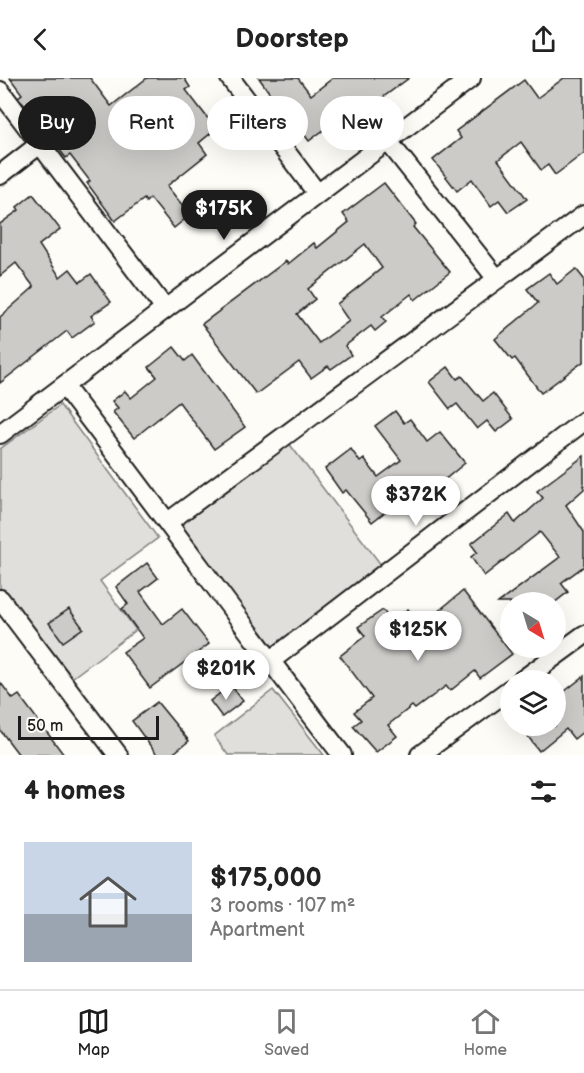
<!DOCTYPE html>
<meta charset="utf-8">
<style>
:root{--surface:#fff;--page:#f2f2f2;--text:#222;--muted:#767676;--line:#e0e0e0;--accent:#1c1c1c}
body{margin:0;font-family:"Balsamiq Sans",sans-serif;background:var(--page);color:var(--text);height:100vh;display:flex;flex-direction:column;font-size:22px;white-space:nowrap}
*{box-sizing:border-box;margin:0}
p{font-size:20px;color:var(--muted)}
.icon{flex:none;width:33px;height:33px;fill:none;stroke:currentColor;stroke-width:2;stroke-linecap:round;stroke-linejoin:round}
.map{position:relative;height:677px;overflow:hidden}
.sheet{display:flex;flex-direction:column;background:var(--surface);flex:1}
.sheet>*{flex:none}
.hud{position:absolute;left:18px;top:18px;width:549px;height:54px;display:flex;gap:12px}
.needle{width:39px;rotate:142deg}
.fabs{position:absolute;left:500px;top:514px;display:grid;gap:12px}
.fabs a{display:grid;place-items:center;width:66px;height:66px;border-radius:50%;background:var(--surface);box-shadow:0 6px 24px #0002;font-size:30px}
.scale{position:absolute;left:18px;bottom:15px;width:141px;box-sizing:border-box;padding-left:6px;border:3px solid #1c1c1c;border-top:0;font-size:16px;line-height:21px;white-space:nowrap;color:#1c1c1c;-webkit-text-stroke:4px #fdfcf7;paint-order:stroke}
.price{position:absolute;translate:-50% -51px;padding:0 14px;border-radius:21px;background:#fff;color:#222;font-size:20px;line-height:39px;filter:drop-shadow(0 2px 3px #0008)}
.price::after{content:'';position:absolute;left:50%;top:36px;width:18px;height:14px;margin-left:-9px;background:inherit;clip-path:polygon(0 0,100% 0,50% 100%)}
.price.selected{background:var(--accent);color:#fff}
ul{padding:0;list-style:none}
li{display:flex;align-items:center;gap:18px;height:150px;padding:0 24px}
li+li{border-top:2px solid var(--line)}
li span{display:grid;place-items:center;flex:none;width:168px;height:120px;border-radius:0px;color:#555}
li>.icon{margin-inline-start:auto}
span .icon{width:72px;height:72px;fill:#fffc;stroke-width:1}
li b{font-size:26px}
h2{display:flex;justify-content:space-between;align-items:center;height:72px;padding:0 24px;font-size:26px}
.pill{padding:0 21px;border-radius:27px;background:var(--surface);box-shadow:0 6px 24px #0002;font-size:21px;line-height:54px}
.pill.selected{background:var(--accent);color:#fff}
header{display:flex;justify-content:space-between;align-items:center;height:78px;padding:0 24px;background:var(--surface);font-size:27px;font-weight:700}
.menu{display:flex;justify-content:space-around;align-items:center;height:84px;border-top:2px solid var(--line);background:var(--surface);font-size:16px;color:var(--muted)}
.menu a{display:grid;justify-items:center;gap:3px}
.menu .selected{color:var(--accent)}
.map>svg:first-child{display:block}
</style>
<header><svg class="icon" aria-label="back" viewBox="0 0 24 24"><path d="M15 5l-7 7 7 7"/></svg>Doorstep<svg class="icon" aria-label="share" viewBox="0 0 24 24"><path d="M12 15V3M7 8l5-5 5 5M5 13v7h14v-7"/></svg></header>
<div class="map">
<svg width="584" height="677" viewBox="0 0 584 677">
<rect width="100%" height="100%" fill="#fdfcf7"/>
<filter id="ink" filterUnits="userSpaceOnUse"><feTurbulence type="fractalNoise" baseFrequency=".0167" numOctaves="2"/><feDisplacementMap in="SourceGraphic" scale="12" xChannelSelector="R" yChannelSelector="G"/><feConvolveMatrix kernelMatrix="1 2 1 2 8 2 1 2 1" color-interpolation-filters="sRGB"/></filter>
<g filter="url(#ink)">
<g fill="#e0dfdb" stroke="#7e7e7c" stroke-width="1.5">
<polygon points="60,327 158,460 100,503 136,552 69,602 0,510 0,371"/>
<polygon points="288,364 382,488 271,575 179,445"/>
<polygon points="273,612 324,677 228,677 214,658"/>
</g>
<g fill="#cccbc8" stroke="#1c1c1c" stroke-width="1.5" fill-rule="evenodd">
<polygon points="10,0 90,0 111,28 147,0 184,0 190,9 186,12 216,51 199,65 207,76 167,108 190,137 174,150 150,120 146,124 144,121 115,143 87,105 90,103 70,77 66,80 30,34 18,19 22,16"/>
<polygon points="259,0 298,0 311,17 333,0 409,0 355,40 364,51 349,64 333,45 309,63 281,25 278,27"/>
<polygon points="564,0 584,0 584,75 555,97 548,87 541,92 521,64 498,82 527,121 508,134 499,122 491,128 472,101 457,113 433,82 461,60 456,53 524,2 537,20"/>
<path d="M 384,105 L 416,146 L 413,149 L 450,194 L 415,222 L 411,216 L 382,239 L 386,244 L 375,253 L 371,248 L 345,268 L 351,277 L 331,291 L 328,288 L 311,300 L 299,284 L 256,316 L 202,246 L 286,183 L 288,186 L 314,165 L 317,170 L 349,144 L 343,136 ZM 365,166 L 382,190 L 337,226 L 349,243 L 319,265 L 297,236 L 315,221 L 308,211 Z"/>
<polygon points="33,116 60,151 39,167 60,199 70,191 80,204 91,196 111,224 91,238 95,243 72,260 67,253 0,305 0,239 34,209 16,185 0,198 0,146 19,132 17,129"/>
<polygon points="576,191 584,201 584,283 541,315 515,280 512,282 495,261 538,225 527,211 549,195 557,206"/>
<polygon points="174,269 185,283 192,277 245,349 214,371 179,324 134,360 113,334 118,330 112,323 125,313 131,320 157,299 149,289"/>
<polygon points="448,289 457,301 462,298 483,323 493,315 513,341 496,354 487,343 477,351 457,326 450,331 429,304"/>
<polygon points="395,333 404,345 410,341 427,364 440,354 465,385 437,408 442,415 429,425 416,410 372,444 346,412 342,415 325,391 351,371 360,384 364,381 378,399 401,382 375,348"/>
<polygon points="584,378 584,411 566,427 584,454 584,488 561,505 568,514 554,525 498,525 560,479 540,454 484,498 471,479 477,474 471,466 509,436 515,445 543,420 537,413"/>
<polygon points="147,485 158,500 140,514 163,546 182,531 209,566 150,610 123,574 143,560 122,531 128,526 116,509"/>
<polygon points="463,513 512,576 480,600 475,593 450,613 446,608 415,631 412,628 388,647 397,658 376,674 353,648 361,642 354,634 372,620 340,578 365,558 358,549 383,532 391,543 408,531 420,548"/>
<polygon points="69,531 83,550 63,564 49,545"/>
<polygon points="584,598 584,653 574,661 566,651 539,673 520,648 555,648 555,621"/>
<polygon points="0,604 13,621 19,617 64,677 19,677 0,652"/>
<polygon points="231,607 243,623 222,639 210,623"/>
<polygon points="157,624 189,663 171,677 157,677 132,643"/>
</g>
<g fill="none" stroke-linecap="round" stroke-linejoin="round">
<defs>
<g id="minor">
<polyline points="230,0 317,115"/>
<polyline points="0,13 165,231"/>
<polyline points="387,62 497,201"/>
<polyline points="0,97 40,66"/>
<path d="M 64,308 C 158,430 248,555 342,677"/>
<polyline points="0,356 471,0"/>
<polyline points="168,444 584,137"/>
<polyline points="0,521 118,677"/>
<polyline points="269,584 584,343"/>
<polyline points="521,603 584,557"/>
<polyline points="420,677 510,611"/>
</g>
</defs>
<use href="#minor" stroke="#1c1c1c" stroke-width="22"/>
<use href="#minor" stroke="#fdfcf7" stroke-width="18"/>
</g>
</g>
</svg>
<div class="fabs">
<a><svg class="needle" viewBox="-14 -14 28 28"><path d="M0-13l5 13h-10z" fill="#e53935"/><path d="M0 13l5-13h-10z" fill="#767676"/></svg></a>
<a><svg class="icon" aria-label="layers" viewBox="0 0 24 24"><path d="M12 4l9 5-9 5-9-5zM3 14l9 5 9-5"/></svg></a>
</div>
<div class="scale">50 m</div>
<b class="price selected" style="left:224px;top:163px">$175K</b>
<b class="price" style="left:416px;top:449px">$372K</b>
<b class="price" style="left:418px;top:584px">$125K</b>
<b class="price" style="left:226px;top:623px">$201K</b>
<div class="hud">
<a class="pill selected">Buy</a>
<a class="pill">Rent</a>
<a class="pill">Filters</a>
<a class="pill">New</a>
</div>
</div>
<section class="sheet">
<h2>4 homes<svg class="icon" aria-label="filters" viewBox="0 0 24 24"><path d="M4 7h16M4 17h16"/><circle cx="9" cy="7" r="2"/><circle cx="15" cy="17" r="2"/></svg></h2>
<ul>
<li><span style="background:linear-gradient(#c9d6e8 60%,#9aa5b1 0)"><svg class="icon" aria-label="home" viewBox="0 0 24 24"><path d="M3 11l9-7 9 7M6 9v11h12V9"/></svg></span><div><b>$175,000</b><p>3 rooms · 107 m²</p><p>Apartment</p></div></li>
</ul>
</section>
<nav class="menu">
<a class="selected"><svg class="icon" aria-label="map" viewBox="0 0 24 24"><path d="M3 6l6-2 6 2 6-2v14l-6 2-6-2-6 2zM9 4v14M15 6v14"/></svg>Map</a>
<a><svg class="icon" aria-label="saved" viewBox="0 0 24 24"><path d="M7 4h10v16l-5-4-5 4z"/></svg>Saved</a>
<a><svg class="icon" aria-label="home" viewBox="0 0 24 24"><path d="M3 11l9-7 9 7M6 9v11h12V9"/></svg>Home</a>
</nav>
